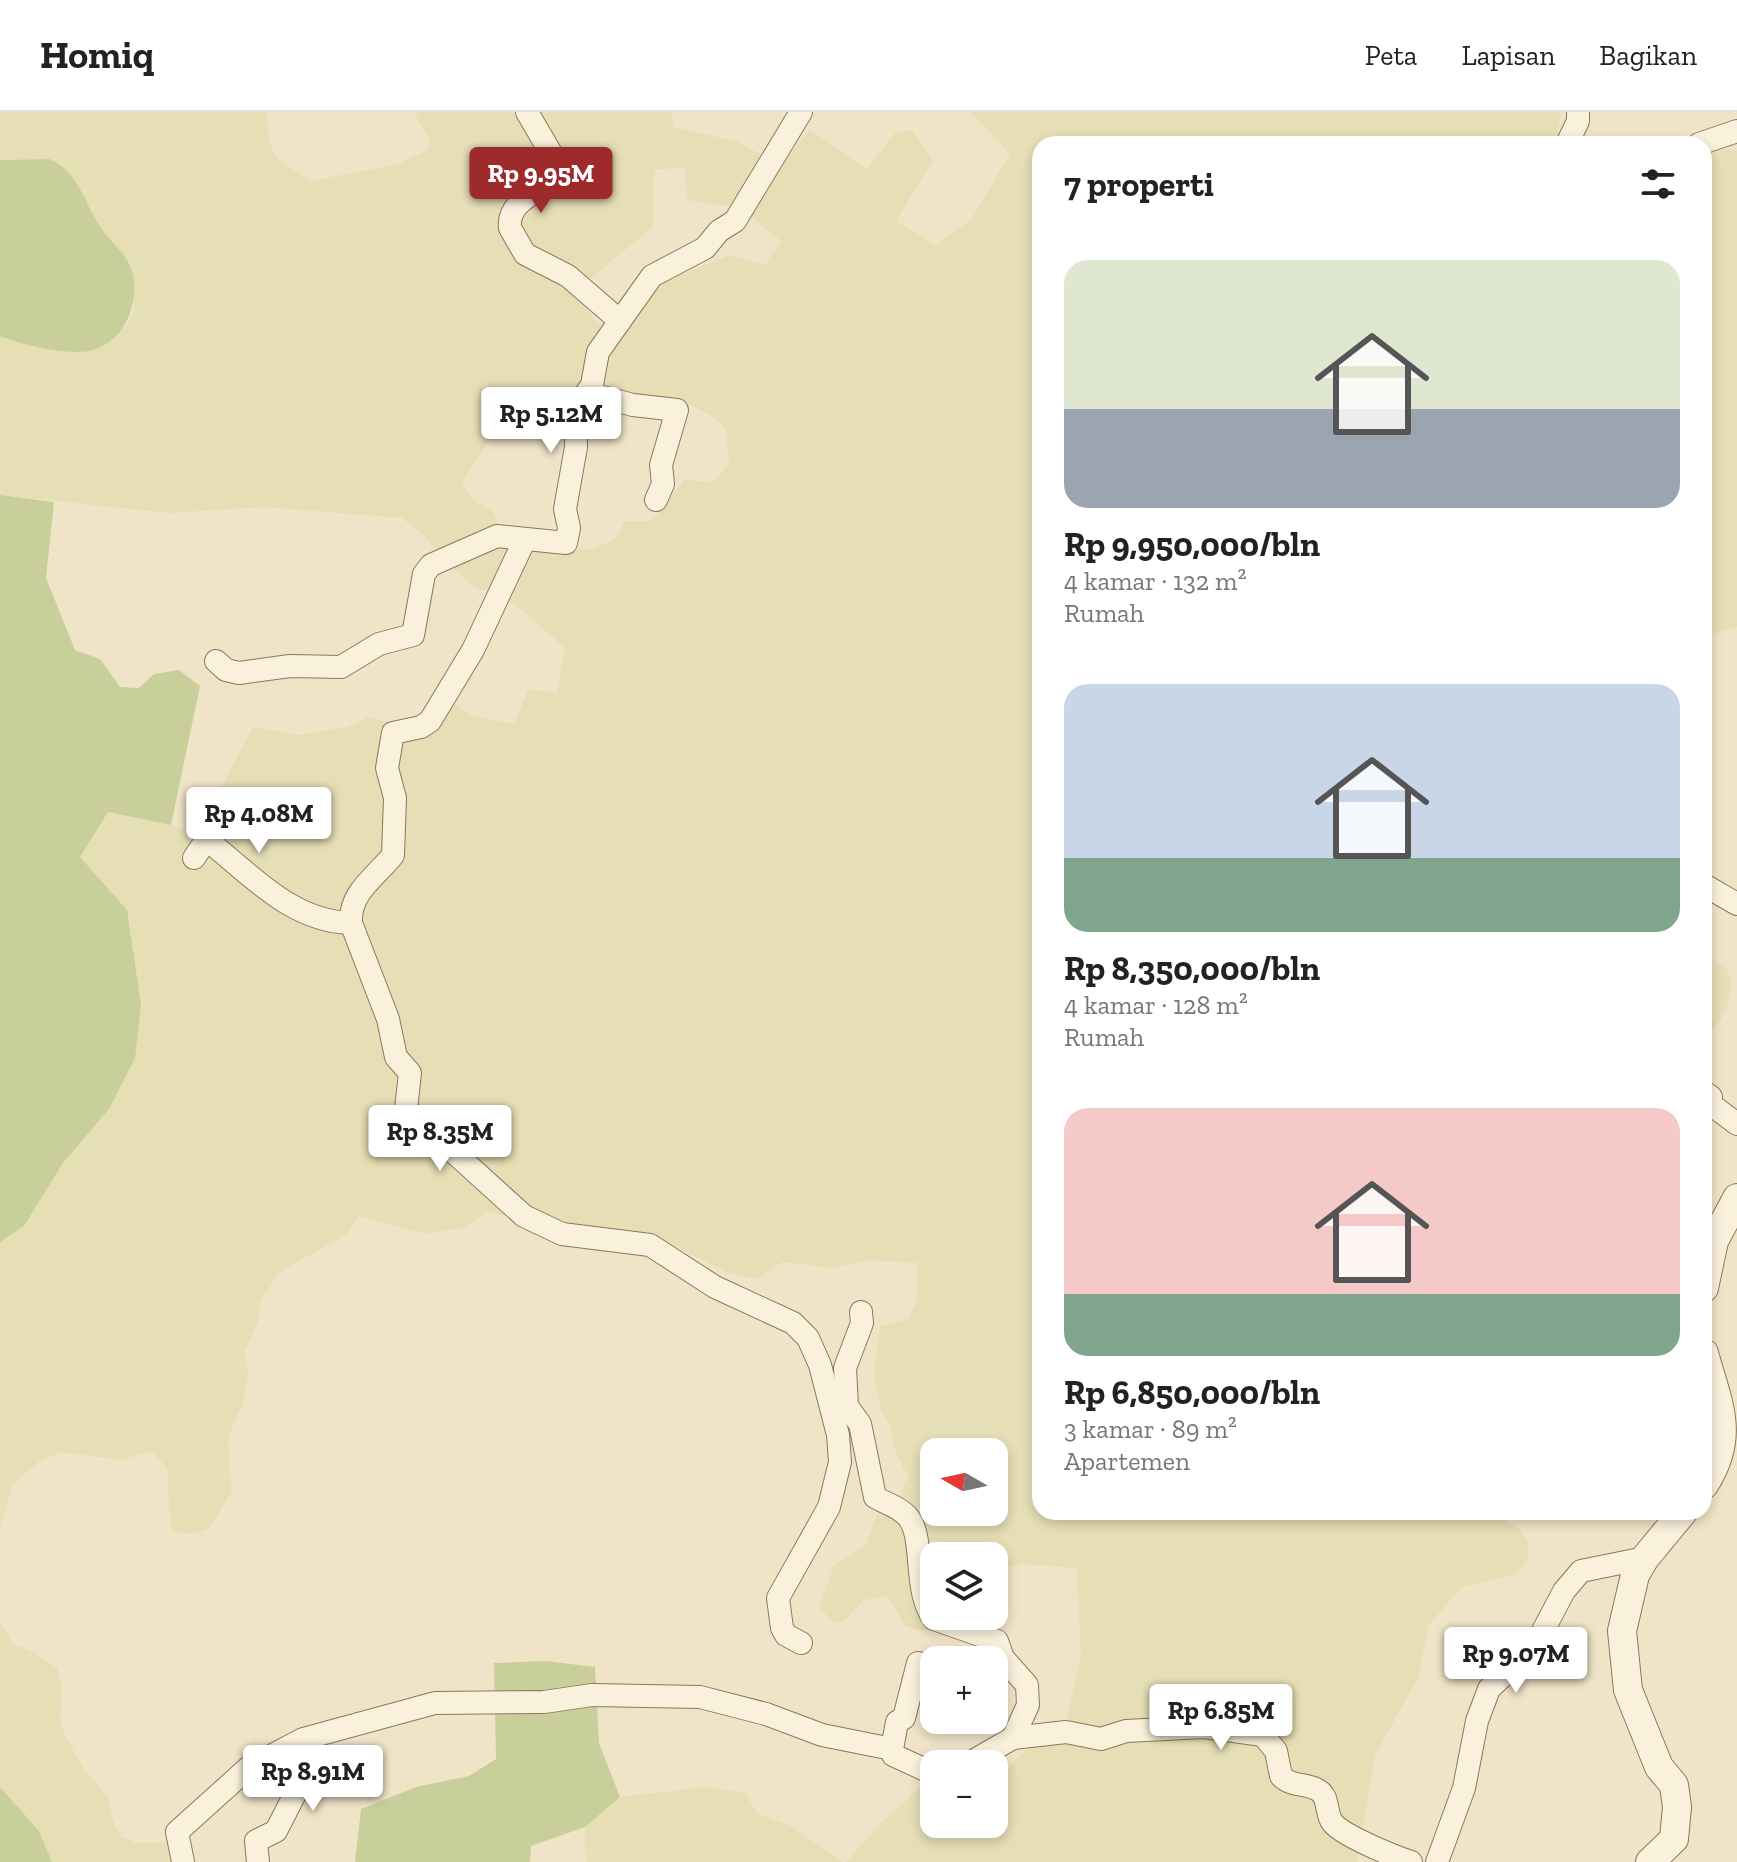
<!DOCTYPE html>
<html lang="id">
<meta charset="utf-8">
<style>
:root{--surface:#fff;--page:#f6f6f6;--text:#222;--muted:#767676;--line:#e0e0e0;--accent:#9e2a2b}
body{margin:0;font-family:"Zilla Slab",serif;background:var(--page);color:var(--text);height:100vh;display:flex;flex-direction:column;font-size:30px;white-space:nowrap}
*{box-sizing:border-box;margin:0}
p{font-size:26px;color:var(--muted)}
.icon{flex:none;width:44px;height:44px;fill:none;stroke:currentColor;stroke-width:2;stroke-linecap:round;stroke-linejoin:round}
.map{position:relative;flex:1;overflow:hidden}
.sheet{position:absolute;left:1032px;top:24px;width:680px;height:1384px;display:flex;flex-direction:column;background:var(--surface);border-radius:24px;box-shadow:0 4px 12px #0003}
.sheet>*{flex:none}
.needle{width:52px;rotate:279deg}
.controls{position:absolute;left:920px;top:1326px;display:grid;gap:16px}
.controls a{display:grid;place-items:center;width:88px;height:88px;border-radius:16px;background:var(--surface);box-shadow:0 4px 12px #0003;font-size:40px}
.price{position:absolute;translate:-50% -68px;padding:0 18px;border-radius:8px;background:#fff;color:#222;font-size:26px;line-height:52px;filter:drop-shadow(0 2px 4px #0008)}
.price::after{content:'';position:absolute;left:50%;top:48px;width:24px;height:18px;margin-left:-12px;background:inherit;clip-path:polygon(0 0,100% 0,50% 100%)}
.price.current{background:var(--accent);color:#fff}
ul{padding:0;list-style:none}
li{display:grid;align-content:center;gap:16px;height:424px;padding:0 32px}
li span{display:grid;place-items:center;height:248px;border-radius:24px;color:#555}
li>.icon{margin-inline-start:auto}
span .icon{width:144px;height:144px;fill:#fffc;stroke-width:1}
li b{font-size:34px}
h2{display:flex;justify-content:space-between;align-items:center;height:96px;padding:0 32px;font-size:34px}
header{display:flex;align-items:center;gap:48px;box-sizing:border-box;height:112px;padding:0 40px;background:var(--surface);border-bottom:2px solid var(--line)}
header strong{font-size:38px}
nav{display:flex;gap:44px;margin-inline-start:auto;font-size:28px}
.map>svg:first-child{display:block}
</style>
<header>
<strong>Homiq</strong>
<nav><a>Peta</a><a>Lapisan</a><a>Bagikan</a></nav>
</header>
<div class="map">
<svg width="1737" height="1750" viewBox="0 0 1737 1750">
<rect width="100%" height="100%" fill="#f0e4c8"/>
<g fill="#e6deb5" fill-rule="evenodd">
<path d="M 0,0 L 267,0 L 269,30 L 277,46 L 311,69 L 397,52 L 428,38 L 430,29 L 414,0 L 672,0 L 673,15 L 738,30 L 781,53 L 810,18 L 867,57 L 894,22 L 912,18 L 933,49 L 896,109 L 935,133 L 971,108 L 1010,42 L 971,0 L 1561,0 L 1556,32 L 1040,32 L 1040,1400 L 1487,1400 L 1518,1415 L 1528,1429 L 1528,1448 L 1517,1462 L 1462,1475 L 1428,1514 L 1419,1564 L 1375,1643 L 1357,1750 L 846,1750 L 884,1708 L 923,1673 L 934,1675 L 934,1712 L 994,1712 L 994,1665 L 1006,1658 L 1034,1629 L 1063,1625 L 1081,1543 L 1077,1456 L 1021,1452 L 994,1459 L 994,1444 L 934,1444 L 934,1504 L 953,1504 L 923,1519 L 905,1514 L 891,1489 L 885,1484 L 864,1488 L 844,1509 L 835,1511 L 819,1496 L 834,1453 L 865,1434 L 877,1403 L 891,1404 L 908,1365 L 896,1341 L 890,1313 L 881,1299 L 874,1263 L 880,1214 L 909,1207 L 918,1185 L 918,1151 L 869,1148 L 833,1156 L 783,1150 L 757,1167 L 726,1160 L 651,1122 L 577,1115 L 527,1093 L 514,1106 L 487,1099 L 466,1115 L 425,1122 L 359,1104 L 347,1122 L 280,1160 L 260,1189 L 259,1207 L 244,1241 L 248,1261 L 243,1290 L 228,1325 L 231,1380 L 211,1414 L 204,1419 L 185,1422 L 171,1417 L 167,1357 L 156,1343 L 147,1340 L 122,1348 L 61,1340 L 41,1348 L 13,1372 L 0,1417 L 0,1130 L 24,1114 L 63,1051 L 109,997 L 127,798 L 80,745 L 108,700 L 171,713 L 196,723 L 253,615 L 299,623 L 347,615 L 369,605 L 431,620 L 453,590 L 472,604 L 514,612 L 528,578 L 557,580 L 565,536 L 515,492 L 469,472 L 425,425 L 402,406 L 264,395 L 169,401 L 0,383 L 0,224 L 11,228 L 126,215 L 134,198 L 131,157 L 100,114 L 75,67 L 49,47 L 0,48 ZM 685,55 L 687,88 L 740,96 L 781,129 L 765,153 L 730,143 L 664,169 L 623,224 L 595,208 L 574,180 L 653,115 L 654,58 ZM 580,276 L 685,290 L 712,304 L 726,317 L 729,351 L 719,365 L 711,370 L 684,368 L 652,409 L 624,409 L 617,426 L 592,437 L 528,439 L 508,435 L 493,399 L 474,389 L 461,371 L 495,319 L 510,324 L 537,297 L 561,295 ZM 934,1340 L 994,1340 L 994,1400 L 934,1400 Z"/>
<polygon points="1723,37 1737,39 1737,515 1704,524 1704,39"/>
<polygon points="1704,844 1726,856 1732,873 1726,899 1704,931"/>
<polygon points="0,1510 14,1533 29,1538 57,1556 62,1574 60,1609 67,1627 84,1657 108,1685 112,1707 120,1724 137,1731 168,1730 172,1750 52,1750 39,1719 0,1675"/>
<polygon points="706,1675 745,1681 758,1702 791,1714 843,1750 586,1750 585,1715 620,1685"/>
</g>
<g fill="#c9cf9b">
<path d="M 49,47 C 79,60 83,88 100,114 C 108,128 128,143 132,159 C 141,195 121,239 79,240 C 55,240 22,233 0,224 L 0,48 Z"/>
<polygon points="0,383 54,390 46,466 75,538 100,547 120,575 139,576 154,562 179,558 200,574 171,713 108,700 80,745 127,798 141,893 135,946 109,997 63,1051 24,1114 0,1130"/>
<polygon points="546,1549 595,1555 599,1631 620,1685 585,1715 531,1734 530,1750 355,1750 361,1697 416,1675 469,1664 496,1647 494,1551"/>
<polygon points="0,1675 39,1719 52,1750 0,1750"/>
</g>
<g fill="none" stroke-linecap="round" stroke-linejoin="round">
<defs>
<g id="minor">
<path d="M 527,0 L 559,55 L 554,69 C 537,80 507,90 510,116 L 525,142 L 568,164 L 620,209"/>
<polyline points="1567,32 1578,9 1578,0"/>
<polyline points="1699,32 1737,19"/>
<polyline points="587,281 633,293 677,298 661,353 663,372 656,388"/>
<path d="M 525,427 L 473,538 L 430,609 L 421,615 L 393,621 L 387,656 L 395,686 L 393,743 C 377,764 349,780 351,811 L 388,907 L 396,945 L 410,961 L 406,997 L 524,1104 L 562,1122 L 650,1133 L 715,1175 L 793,1211 L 808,1226 L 820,1253 L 838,1323 L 840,1350 L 829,1395 L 778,1486 L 782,1516 L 786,1523 L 801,1531"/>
<polyline points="216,549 226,558 239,561 290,554 341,555 379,532 413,523 424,462 431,453 497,424 566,431 569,416 565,397 576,335 575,297 592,273 598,240 652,164 705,136 719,119 735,109 801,0"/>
<path d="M 194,746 L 205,730 L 212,732 C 254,766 294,810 351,811"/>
<polyline points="1704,773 1737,792"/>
<polyline points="1704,980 1711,985 1709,991 1737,1012"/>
<path d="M 861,1200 L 862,1211 L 845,1256 L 847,1294 L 860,1312 L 875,1385 C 886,1392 898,1394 907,1404 C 926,1424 912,1478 934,1507 L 997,1529 L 1003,1546 L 1027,1573 L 1028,1593 L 1013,1626"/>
<polyline points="892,1637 897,1610 904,1606 918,1551"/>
<path d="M 968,1652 L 1013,1626 L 1066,1620 L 1101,1627 L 1126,1619 L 1204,1615 L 1263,1623 L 1276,1639 L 1281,1664 C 1292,1675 1304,1671 1316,1677 C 1330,1683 1325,1700 1332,1710 C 1341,1723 1395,1745 1411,1750"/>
<polyline points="183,1750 177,1720 248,1656 303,1627 435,1591 544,1590 592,1583 700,1585 766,1602 822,1623 892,1637 893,1643 934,1662"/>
<polyline points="258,1750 256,1729 276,1719 295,1682 288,1676 286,1657 301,1629"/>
<polyline points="1437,1750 1464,1676 1477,1609 1489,1577 1536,1532 1564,1479 1581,1459 1645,1446"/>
</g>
<g id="tertiary">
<polyline points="1704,1176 1714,1129 1737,1086"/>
<path d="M 1704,1241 C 1718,1293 1736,1323 1704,1373"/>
<polyline points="1650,1750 1674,1727 1677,1695 1674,1673 1659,1655 1628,1578 1622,1519 1635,1463 1645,1446 1683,1400"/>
</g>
</defs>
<use href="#minor" stroke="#8d765c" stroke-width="24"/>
<use href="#tertiary" stroke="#8d765c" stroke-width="30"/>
<use href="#minor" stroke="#faf1dc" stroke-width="22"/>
<use href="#tertiary" stroke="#faf1dc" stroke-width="28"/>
</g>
</svg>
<div class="controls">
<a><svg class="needle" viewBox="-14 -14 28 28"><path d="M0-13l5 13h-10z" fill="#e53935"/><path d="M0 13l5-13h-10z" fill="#767676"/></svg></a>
<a><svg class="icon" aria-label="layers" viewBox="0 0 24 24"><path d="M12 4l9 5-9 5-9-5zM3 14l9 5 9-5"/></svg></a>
<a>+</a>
<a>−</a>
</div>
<b class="price current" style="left:541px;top:103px">Rp 9.95M</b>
<b class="price" style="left:551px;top:343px">Rp 5.12M</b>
<b class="price" style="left:259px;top:743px">Rp 4.08M</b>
<b class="price" style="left:440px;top:1061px">Rp 8.35M</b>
<b class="price" style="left:1516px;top:1583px">Rp 9.07M</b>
<b class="price" style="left:1221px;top:1640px">Rp 6.85M</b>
<b class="price" style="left:313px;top:1701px">Rp 8.91M</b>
<section class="sheet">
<h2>7 properti<svg class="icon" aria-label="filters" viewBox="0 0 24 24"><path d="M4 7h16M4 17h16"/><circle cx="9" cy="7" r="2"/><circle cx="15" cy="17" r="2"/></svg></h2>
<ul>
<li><span style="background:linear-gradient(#dfe7d0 60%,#9aa5b1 0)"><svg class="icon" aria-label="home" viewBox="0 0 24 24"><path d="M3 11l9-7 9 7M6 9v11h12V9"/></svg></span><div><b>Rp 9,950,000/bln</b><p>4 kamar · 132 m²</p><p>Rumah</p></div></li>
<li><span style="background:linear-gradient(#c9d6e8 70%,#7fa58c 0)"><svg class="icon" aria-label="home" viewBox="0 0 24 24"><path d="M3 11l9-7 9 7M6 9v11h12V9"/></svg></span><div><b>Rp 8,350,000/bln</b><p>4 kamar · 128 m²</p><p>Rumah</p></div></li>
<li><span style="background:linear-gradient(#f6c9c9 75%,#7fa58c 0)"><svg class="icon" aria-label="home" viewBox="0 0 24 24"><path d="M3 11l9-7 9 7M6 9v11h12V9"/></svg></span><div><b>Rp 6,850,000/bln</b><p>3 kamar · 89 m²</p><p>Apartemen</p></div></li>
</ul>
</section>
</div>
